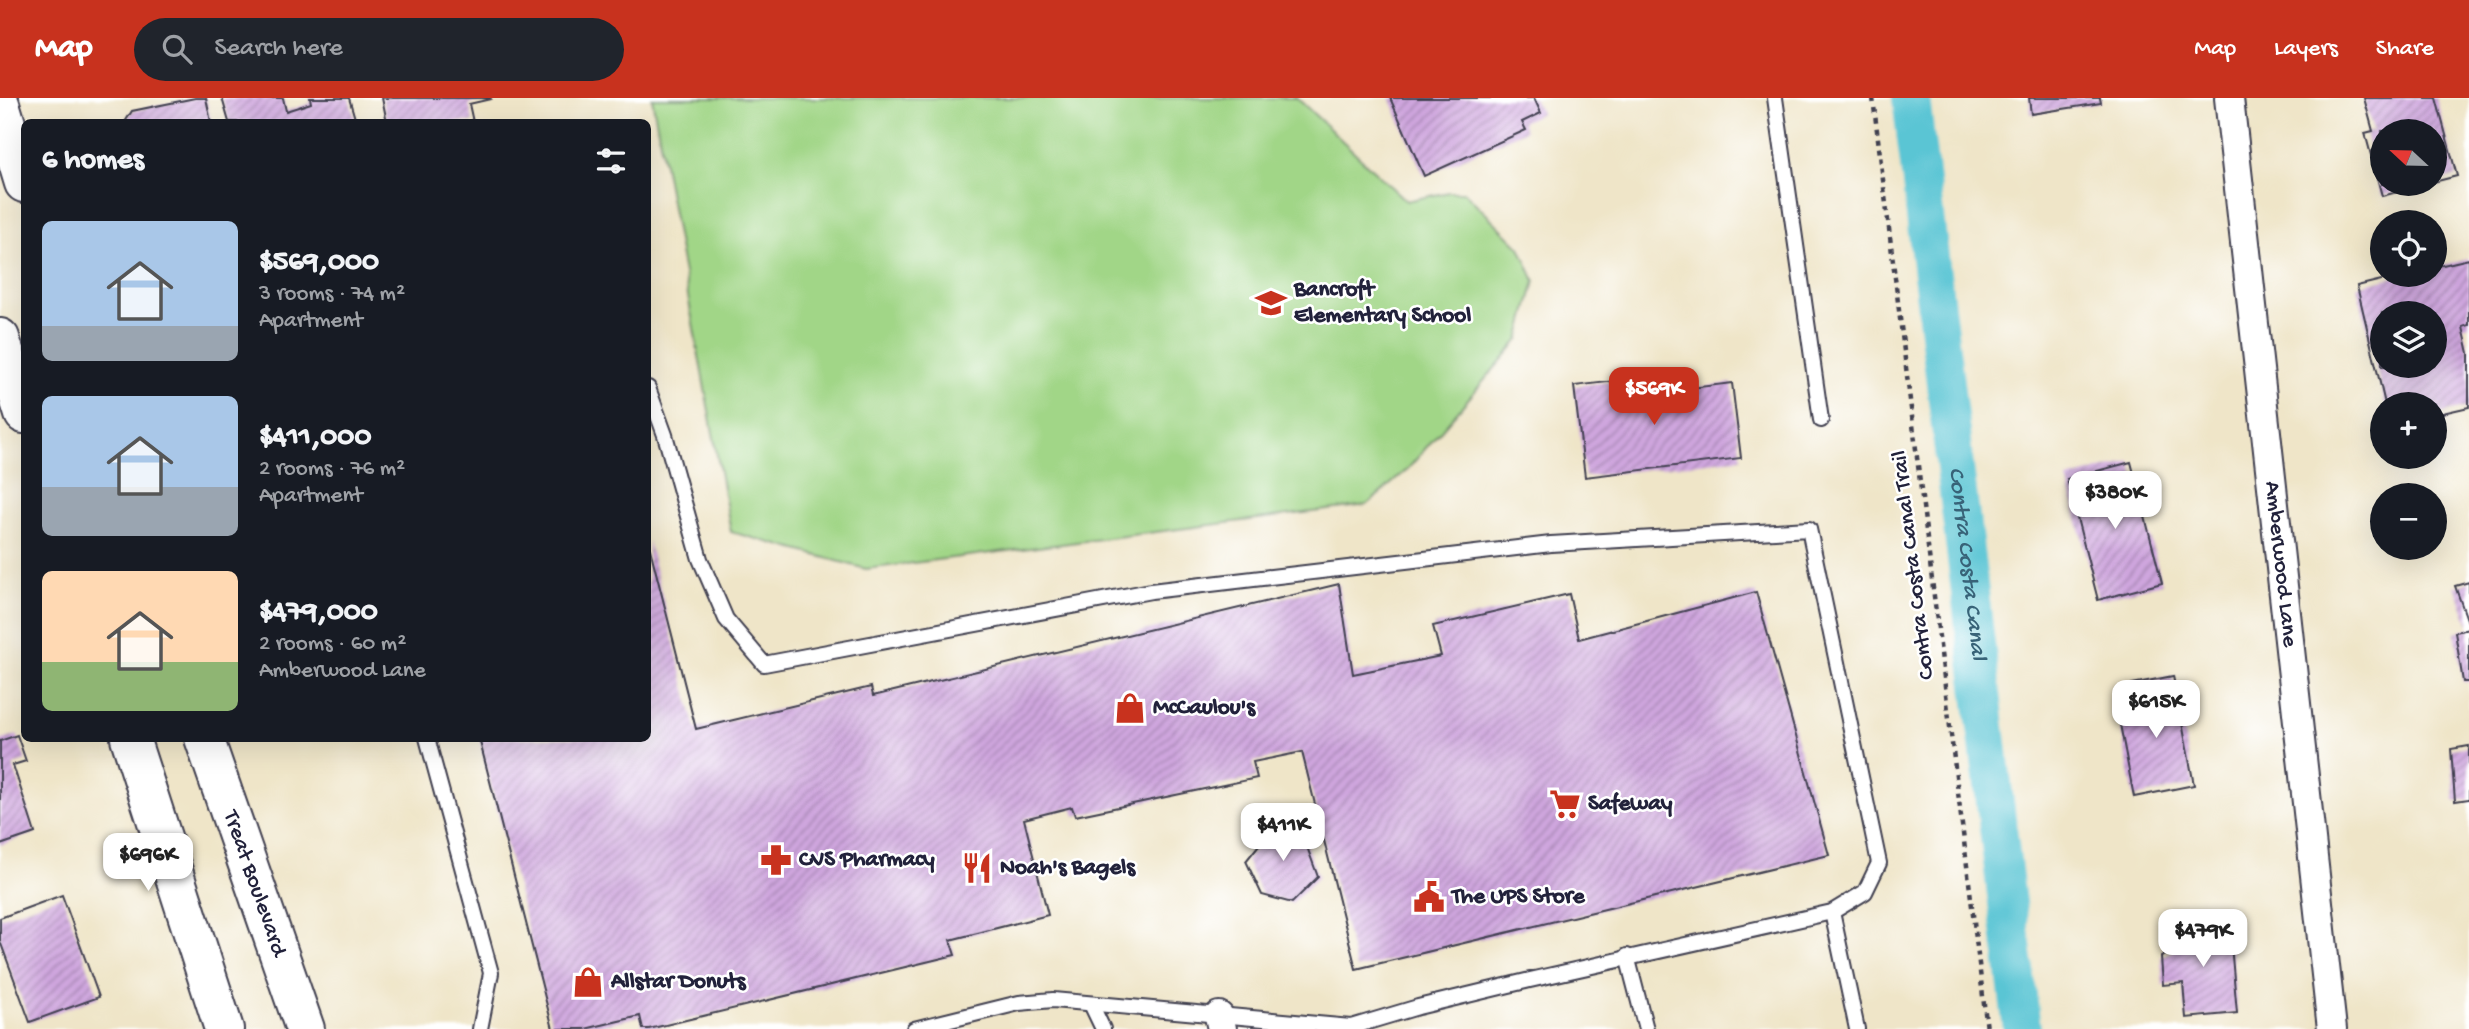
<!DOCTYPE html>
<meta charset="utf-8">
<style>
:root{--surface:#171b24;--page:#20242c;--text:#f1f3f6;--muted:#9ea1a6;--accent:#c8321e}
body{margin:0;font-family:"Gochi Hand",sans-serif;background:var(--page);color:var(--text);height:100vh;display:flex;flex-direction:column;font-size:26px;white-space:nowrap}
*{box-sizing:border-box;margin:0}
p{font-size:23px;color:var(--muted)}
.icon{flex:none;width:38px;height:38px;fill:none;stroke:currentColor;stroke-width:2;stroke-linecap:round;stroke-linejoin:round}
.map{position:relative;flex:1;overflow:hidden}
.sheet{position:absolute;left:21px;top:21px;width:630px;height:623px;display:flex;flex-direction:column;background:var(--surface);border-radius:10px;box-shadow:0 7px 28px #0002}
.sheet>*{flex:none}
.needle{width:46px;rotate:292deg}
.controls{position:absolute;left:2370px;top:21px;display:grid;gap:14px}
.controls a{display:grid;place-items:center;width:77px;height:77px;border-radius:50%;background:var(--surface);box-shadow:0 7px 28px #0002;font-size:35px}
.price{position:absolute;translate:-50% -60px;padding:0 16px;border-radius:14px;background:#fff;color:#222;font-size:23px;line-height:46px;filter:drop-shadow(0 2px 4px #0008)}
.price::after{content:'';position:absolute;left:50%;top:42px;width:21px;height:16px;margin-left:-10px;background:inherit;clip-path:polygon(0 0,100% 0,50% 100%)}
.price.selected{background:var(--accent);color:#fff}
ul{padding:0;list-style:none}
li{display:flex;align-items:center;gap:21px;height:175px;padding:0 21px}
li span{display:grid;place-items:center;flex:none;width:196px;height:140px;border-radius:10px;color:#555}
li>.icon{margin-inline-start:auto}
span .icon{width:84px;height:84px;fill:#fffc;stroke-width:1}
li b{font-size:30px}
h2{display:flex;justify-content:space-between;align-items:center;height:84px;padding:0 21px;font-size:30px}
header{display:flex;align-items:center;gap:42px;box-sizing:border-box;height:98px;padding:0 35px;background:var(--accent);color:#fff}
header strong{font-size:33px}
nav{display:flex;gap:38px;margin-inline-start:auto;font-size:24px}
.search{width:490px;height:63px;background:var(--page);display:flex;align-items:center;gap:18px;box-sizing:border-box;padding:0 24px;border-radius:38px;color:var(--muted);font-size:26px}
.map>svg:first-child{display:block}
</style>
<header>
<strong>Map</strong>
<div class="search"><svg class="icon" aria-label="search" viewBox="0 0 24 24"><circle cx="10" cy="10" r="6"/><path d="M15 15l6 6"/></svg>Search here</div>
<nav><a>Map</a><a>Layers</a><a>Share</a></nav>
</header>
<div class="map">
<svg width="2469" height="931" viewBox="0 0 2469 931">
<defs>
<pattern id="building-hatch" width="6" height="6" patternUnits="userSpaceOnUse" patternTransform="scale(1.75)"><rect width="6" height="6" fill="#cfa6de"/><path d="M-1 1l2-2M0 6l6-6M5 7l2-2" fill="none" stroke="#a887b5"/></pattern>
</defs>
<rect width="100%" height="100%" fill="#fff"/>
<filter id="ink" filterUnits="userSpaceOnUse"><feTurbulence type="fractalNoise" baseFrequency=".0143" numOctaves="2"/><feDisplacementMap in="SourceGraphic" scale="14" xChannelSelector="R" yChannelSelector="G"/><feConvolveMatrix kernelMatrix="1 2 1 2 8 2 1 2 1" color-interpolation-filters="sRGB"/></filter>
<filter id="wash" filterUnits="userSpaceOnUse"><feTurbulence type="fractalNoise" baseFrequency=".00686" numOctaves="4" result="noise"/><feDisplacementMap in="SourceGraphic" scale="28" xChannelSelector="R" yChannelSelector="G"/><feGaussianBlur stdDeviation="1.57" result="paint"/><feColorMatrix in="noise" values="0 0 0 0 0 0 0 0 0 0 0 0 0 0 0 0 0 1.4 0 .05"/><feComposite in="paint" operator="in"/></filter>
<g filter="url(#wash)">
<rect width="100%" height="100%" fill="#efe5c8"/>
<polygon fill="#a1d687" stroke="#627c61" stroke-width="2" points="652,0 1297,0 1406,103 1449,94 1464,94 1520,149 1535,183 1519,242 1407,372 1367,407 866,471 731,434"/>
<g fill="none" stroke-linecap="round" stroke-linejoin="round">
<path stroke="#5ac5d4" stroke-width="38" id="s1" d="M 1911,0 L 2022,931"/>
</g>
<g id="blocks">
<g fill="url(#building-hatch)" fill-rule="evenodd">
<polygon points="195,0 206,0 211,24 125,24 132,13"/>
<polygon points="222,0 283,0 286,13 311,5 310,0 349,0 356,24 229,24"/>
<polygon points="382,0 490,0 491,1 469,6 473,24 387,24"/>
<polygon points="1390,0 1534,0 1541,15 1522,24 1526,32 1424,78"/>
<polygon points="2029,0 2100,0 2101,5 2031,16"/>
<polygon points="2364,0 2436,0 2457,78 2434,84 2434,33 2382,33 2382,86 2424,87 2382,98 2365,35 2373,33"/>
<path d="M 2469,161 L 2469,227 L 2463,229 L 2469,255 L 2469,309 L 2434,317 L 2434,306 L 2385,306 L 2357,188 L 2402,177 L 2434,177 L 2434,169 ZM 2382,215 L 2434,215 L 2434,268 L 2382,268 Z"/>
<polygon points="1632,281 1633,297 1732,285 1741,360 1585,379 1574,288"/>
<polygon points="2131,364 2162,485 2098,502 2067,381"/>
<polygon points="648,443 696,631 871,589 873,598 1339,486 1353,576 1441,558 1433,528 1569,496 1579,541 1756,494 1829,757 1356,871 1302,654 1253,664 1257,680 1075,718 1072,709 1024,721 1048,817 950,842 955,857 649,931 643,931 640,918 585,931 553,931 479,640 648,640"/>
<polygon points="2469,484 2469,527 2455,488"/>
<polygon points="2469,531 2469,584 2463,584 2455,534"/>
<polygon points="2173,578 2194,687 2134,699 2119,621 2138,618 2132,586"/>
<polygon points="17,637 26,663 13,667 35,735 0,747 0,643"/>
<polygon points="2469,648 2469,701 2455,703 2451,651"/>
<polygon points="1279,722 1299,727 1318,779 1292,805 1262,797 1246,763"/>
<polygon points="62,797 99,899 30,924 0,843 0,820"/>
<polygon points="2229,824 2237,915 2186,920 2183,885 2163,887 2161,859 2174,853 2172,829"/>
</g>
</g>
</g>
<g filter="url(#ink)">
<use href="#blocks" fill-opacity="0" stroke="#413f50" stroke-width="2"/>
<g fill="none" stroke-linecap="round" stroke-linejoin="round">
<defs>
<g id="lane">
<polyline points="1775,0 1821,322"/>
<polyline points="648,290 665,337 700,461 726,521 764,566 1151,493 1551,446 1809,431 1879,765 1865,794 1832,814 1530,882 1418,909 1351,929 1053,902 1019,905 914,931"/>
<polyline points="427,640 491,875 480,931"/>
<polyline points="1832,814 1857,931"/>
<polyline points="1627,858 1646,931"/>
<polyline points="1091,906 1103,931"/>
</g>
<g id="street">
<path id="s2" d="M 2229,0 L 2332,931"/>
<polyline points="1219,918 1222,931"/>
</g>
<g id="secondary">
<polyline points="0,6 24,85"/>
<polyline points="0,240 24,316"/>
<polyline points="130,640 224,931"/>
<path id="s3" d="M 204,640 L 305,931"/>
</g>
</defs>
<use href="#lane" stroke="#413f50" stroke-width="18"/>
<use href="#street" stroke="#413f50" stroke-width="32"/>
<use href="#secondary" stroke="#413f50" stroke-width="42"/>
<polyline stroke="#413f50" stroke-width="4.5" stroke-dasharray="5 5" stroke-linecap="butt" points="1873,0 1987,931"/>
<use href="#lane" stroke="#fff" stroke-width="14"/>
<use href="#street" stroke="#fff" stroke-width="28"/>
<use href="#secondary" stroke="#fff" stroke-width="38"/>
</g>
</g>
<defs>
<symbol id="school-bare" viewBox="-9 -9 18 18"><path d="M0-5L7-2L0 1L-7-2ZM-4 1L0 2.5L4 1V4Q0 6-4 4Z" fill="#c8321e" stroke="#fff" stroke-width="2.5" paint-order="stroke"/></symbol>
<symbol id="shop-bare" viewBox="-9 -9 18 18"><path d="M-5-2.5h2.3a2.7 3.5 0 0 1 5.4 0H5L5.5 6h-11ZM-1.5-2.5h3a1.5 2.3 0 0 0-3 0Z" fill="#c8321e" stroke="#fff" stroke-width="2.5" paint-order="stroke"/></symbol>
<symbol id="supermarket-bare" viewBox="-9 -9 18 18"><path d="M-6-5.5h2.5l.6 2H6L4.5 2H-2.5L-4.4-4H-6ZM-1.5 3.2a1.3 1.3 0 1 0 .1 0ZM3 3.2a1.3 1.3 0 1 0 .1 0Z" fill="#c8321e" stroke="#fff" stroke-width="2.5" paint-order="stroke"/></symbol>
<symbol id="pharmacy-bare" viewBox="-9 -9 18 18"><path d="M-2-6h4v4h4v4h-4v4h-4v-4h-4v-4h4Z" fill="#c8321e" stroke="#fff" stroke-width="2.5" paint-order="stroke"/></symbol>
<symbol id="restaurant-bare" viewBox="-9 -9 18 18"><path d="M-5-6h1v4h1v-4h1v4h1v-4h1v5L-1.5 .5V6h-2V.5L-5-1ZM5-6V6H3V1.5H1.5Q1.5-4 5-6Z" fill="#c8321e" stroke="#fff" stroke-width="2.5" paint-order="stroke"/></symbol>
<symbol id="civic-bare" viewBox="-9 -9 18 18"><path d="M-.6-6.5H3V-4.5H.6V-3L4-1V1h2V6H-6V1h2V-1L-.6-3ZM-1.2 2.5V6h2.4V2.5Z" fill="#c8321e" stroke="#fff" stroke-width="2.5" paint-order="stroke"/></symbol>
</defs>
<g fill-rule="evenodd">
<use href="#school-bare" x="1249" y="183" width="44" height="44"/>
<use href="#shop-bare" x="1108" y="588" width="44" height="44"/>
<use href="#supermarket-bare" x="1543" y="684" width="44" height="44"/>
<use href="#pharmacy-bare" x="754" y="740" width="44" height="44"/>
<use href="#restaurant-bare" x="955" y="748" width="44" height="44"/>
<use href="#civic-bare" x="1407" y="777" width="44" height="44"/>
<use href="#shop-bare" x="566" y="862" width="44" height="44"/>
</g>
<g text-anchor="middle" dominant-baseline="central" stroke-width="5" stroke-linejoin="round" paint-order="stroke">
<g font-size="23" font-weight="bold" fill="#22223b" stroke="#fff" text-anchor="start">
<text x="1294" y="192">Bancroft<tspan x="1294" dy="26">Elementary School</tspan></text>
<text x="1153" y="610">McCaulou's</text>
<text x="1588" y="706">Safeway</text>
<text x="799" y="762">CVS Pharmacy</text>
<text x="1000" y="770">Noah's Bagels</text>
<text x="1452" y="799">The UPS Store</text>
<text x="611" y="884">Allstar Donuts</text>
</g>
<g font-size="23" fill="#22223b" stroke="#fff">
<text stroke="none"><textPath href="#s2" startOffset="469">Amberwood Lane</textPath></text>
<text transform="translate(1914 467) rotate(-97)">Contra Costa Canal Trail</text>
<text stroke="none"><textPath href="#s3" startOffset="154">Treat Boulevard</textPath></text>
</g>
<g font-size="24" font-style="italic" fill="#386378" stroke="#fff">
<text stroke="none"><textPath href="#s1" startOffset="469">Contra Costa Canal</textPath></text>
</g>
</g>
</svg>
<div class="controls">
<a><svg class="needle" viewBox="-14 -14 28 28"><path d="M0-13l5 13h-10z" fill="#e53935"/><path d="M0 13l5-13h-10z" fill="#9ea1a6"/></svg></a>
<a><svg class="icon" aria-label="locate" viewBox="0 0 24 24"><circle cx="12" cy="12" r="6"/><path d="M12 2v4M12 18v4M2 12h4M18 12h4"/></svg></a>
<a><svg class="icon" aria-label="layers" viewBox="0 0 24 24"><path d="M12 4l9 5-9 5-9-5zM3 14l9 5 9-5"/></svg></a>
<a>+</a>
<a>−</a>
</div>
<b class="price selected" style="left:1654px;top:329px">$569K</b>
<b class="price" style="left:2115px;top:433px">$380K</b>
<b class="price" style="left:2156px;top:642px">$615K</b>
<b class="price" style="left:1283px;top:765px">$411K</b>
<b class="price" style="left:148px;top:795px">$696K</b>
<b class="price" style="left:2203px;top:871px">$479K</b>
<section class="sheet">
<h2>6 homes<svg class="icon" aria-label="filters" viewBox="0 0 24 24"><path d="M4 7h16M4 17h16"/><circle cx="9" cy="7" r="2"/><circle cx="15" cy="17" r="2"/></svg></h2>
<ul>
<li><span style="background:linear-gradient(#a9c7e8 75%,#9aa5b1 0)"><svg class="icon" aria-label="home" viewBox="0 0 24 24"><path d="M3 11l9-7 9 7M6 9v11h12V9"/></svg></span><div><b>$569,000</b><p>3 rooms · 74 m²</p><p>Apartment</p></div></li>
<li><span style="background:linear-gradient(#a9c7e8 65%,#9aa5b1 0)"><svg class="icon" aria-label="home" viewBox="0 0 24 24"><path d="M3 11l9-7 9 7M6 9v11h12V9"/></svg></span><div><b>$411,000</b><p>2 rooms · 76 m²</p><p>Apartment</p></div></li>
<li><span style="background:linear-gradient(#ffd9b3 65%,#8fb573 0)"><svg class="icon" aria-label="home" viewBox="0 0 24 24"><path d="M3 11l9-7 9 7M6 9v11h12V9"/></svg></span><div><b>$479,000</b><p>2 rooms · 60 m²</p><p>Amberwood Lane</p></div></li>
</ul>
</section>
</div>
